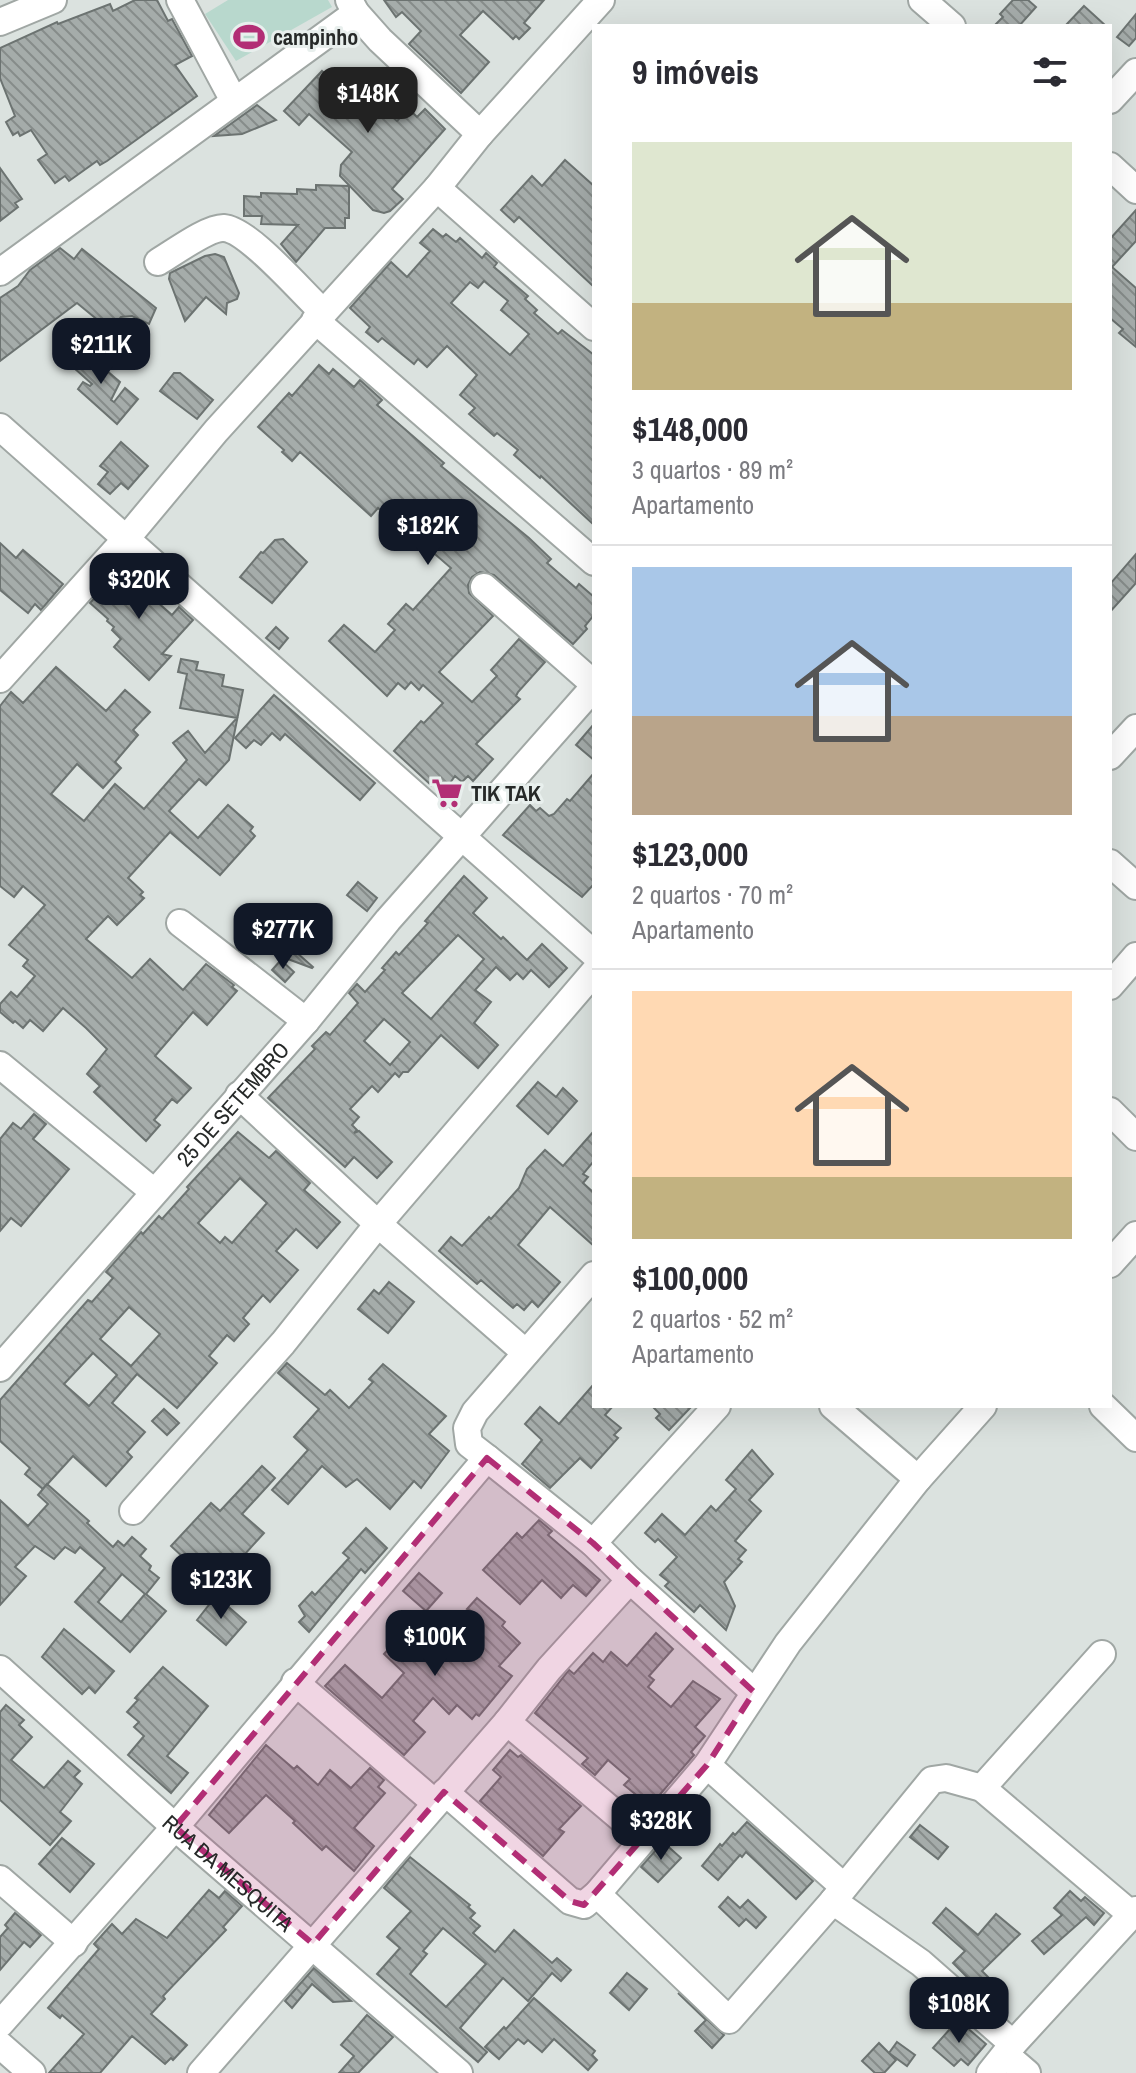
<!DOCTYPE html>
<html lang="pt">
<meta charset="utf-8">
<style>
:root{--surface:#fff;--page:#f2f2f3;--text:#2b2b33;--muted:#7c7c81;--line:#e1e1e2;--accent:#111827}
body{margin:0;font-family:"Archivo Narrow",sans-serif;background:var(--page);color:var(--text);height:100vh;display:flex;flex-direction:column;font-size:30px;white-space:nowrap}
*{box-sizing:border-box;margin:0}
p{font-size:26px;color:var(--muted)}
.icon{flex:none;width:44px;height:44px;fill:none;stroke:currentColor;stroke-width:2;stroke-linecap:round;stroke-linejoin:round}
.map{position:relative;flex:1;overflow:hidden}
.sheet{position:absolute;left:592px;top:24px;width:520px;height:1384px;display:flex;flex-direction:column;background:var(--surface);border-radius:0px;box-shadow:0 8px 32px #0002}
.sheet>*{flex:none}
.price{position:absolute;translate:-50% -68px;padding:0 18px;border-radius:16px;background:var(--accent);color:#fff;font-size:26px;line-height:52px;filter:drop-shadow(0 2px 4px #0008)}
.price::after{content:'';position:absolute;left:50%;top:48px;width:24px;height:18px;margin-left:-12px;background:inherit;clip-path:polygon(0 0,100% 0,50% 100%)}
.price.current{background:#222;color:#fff}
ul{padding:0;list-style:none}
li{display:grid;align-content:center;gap:16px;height:424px;padding:0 40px}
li+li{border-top:2px solid var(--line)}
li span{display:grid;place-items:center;height:248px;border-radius:0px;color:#555}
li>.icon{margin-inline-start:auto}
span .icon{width:144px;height:144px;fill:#fffc;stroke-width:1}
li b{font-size:34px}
h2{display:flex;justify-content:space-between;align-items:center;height:96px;padding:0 40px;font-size:34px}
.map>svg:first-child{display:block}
</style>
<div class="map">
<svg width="1136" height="2073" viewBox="0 0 1136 2073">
<defs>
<pattern id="building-back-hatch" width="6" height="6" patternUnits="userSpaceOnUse" patternTransform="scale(2)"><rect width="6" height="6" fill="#a5acaa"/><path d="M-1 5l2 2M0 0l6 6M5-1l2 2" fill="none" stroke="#868c8a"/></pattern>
</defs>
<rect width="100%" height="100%" fill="#dbe2df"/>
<polygon fill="#b8d8cd" points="228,0 328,0 332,7 236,61 205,14"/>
<g fill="url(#building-back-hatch)" stroke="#6c7371" stroke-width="2" fill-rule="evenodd">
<polygon points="135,0 157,0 168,21 172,19 192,56 175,65 197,96 107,161 100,165 97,161 69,181 65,176 55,183 38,160 47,154 31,130 20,136 18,132 13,135 6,122 15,116 0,78 0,48 57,22 58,24 110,4 113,11"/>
<polygon points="384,0 544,0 524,23 530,28 519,39 516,36 513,39 483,11 460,35 489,62 461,93 409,44 421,31 402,12 396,17"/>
<polygon points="1013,0 1028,0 1036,7 1019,26 994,26 1003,17 1000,14"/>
<polygon points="1084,6 1106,26 1065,26"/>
<polygon points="1136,14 1136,38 1129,46 1117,37"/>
<polygon points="322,71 344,90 352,82 357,87 370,72 388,88 375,102 397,121 409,109 417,117 425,109 445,129 392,189 403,199 390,211 384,213 373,210 340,176 341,165 352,152 309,114 299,125 284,111"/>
<polygon points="257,105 276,120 242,134 214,136"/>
<polygon points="565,160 594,186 594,287 519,217 514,222 501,210 532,176 542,186"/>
<polygon points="0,168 22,199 15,203 18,207 0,221"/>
<polygon points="316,185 349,186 349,218 345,218 345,228 325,228 296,262 281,244 298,225 261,224 262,216 244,216 244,196 261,197 261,193 297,194 297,189 316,190"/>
<polygon points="1136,210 1136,241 1112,267 1136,288 1136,347 1119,333 1123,329 1110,318 1110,239"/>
<path d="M 433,229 L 443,237 L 446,234 L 456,242 L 460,238 L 482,258 L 486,253 L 497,263 L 494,267 L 528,296 L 525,299 L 537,310 L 534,313 L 558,334 L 562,330 L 594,355 L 594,525 L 541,476 L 540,478 L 514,455 L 518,450 L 497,433 L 494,436 L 469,414 L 475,408 L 460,395 L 477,375 L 447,346 L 427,367 L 418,359 L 414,364 L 382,338 L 378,342 L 366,332 L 370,327 L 350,308 L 391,262 L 407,277 L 430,251 L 420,243 ZM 484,281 L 508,301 L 501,310 L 529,334 L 510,355 L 451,303 L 470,282 L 478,288 Z"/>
<polygon points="60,248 74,259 82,249 156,308 149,324 132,316 121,317 110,330 77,303 0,361 0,298 18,286 30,270"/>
<polygon points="215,254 224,257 239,293 237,299 227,303 226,314 206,297 185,321 169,279 170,273 205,256"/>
<polygon points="78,346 120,382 111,400 114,402 125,388 138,399 117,424 78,389 83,382 90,386 92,384 65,360"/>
<polygon points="319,365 329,374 333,369 354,387 360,380 382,400 377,405 444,463 441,466 529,538 551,559 547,563 576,588 579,584 594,597 594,615 585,626 587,629 573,644 494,575 480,572 472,577 468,585 469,593 493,616 439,672 472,702 497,676 491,670 519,639 545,662 518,692 516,696 520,699 476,744 493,759 473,781 468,776 462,782 455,776 450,783 434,781 431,785 394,751 421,721 424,723 443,703 423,685 419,690 411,682 405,689 398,683 387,696 329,641 344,625 375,652 395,630 388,624 406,604 413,610 451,568 414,536 422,527 399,507 389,518 378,508 371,516 300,452 292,461 282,452 284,450 258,427 289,393 292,396"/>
<polygon points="174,373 180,373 213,400 197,419 160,391"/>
<polygon points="121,442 148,466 128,489 121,483 110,494 98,484 108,472 100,466"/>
<polygon points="283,539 307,562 272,603 240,577 261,552 263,553 275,540"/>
<polygon points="0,543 16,558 23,550 63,584 41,610 35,604 28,613 0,590"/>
<polygon points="1136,554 1136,583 1110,612 1110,584"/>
<polygon points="128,562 145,577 138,585 172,615 179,607 193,620 162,654 171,656 149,680 114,647 121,639 112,630 114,627 107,621 108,619 90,603"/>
<polygon points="276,627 288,638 279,649 266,638"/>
<polygon points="181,659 198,662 196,670 224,675 222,686 243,690 229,760 206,785 199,779 169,811 198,838 228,805 253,827 250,831 255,836 220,875 170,832 128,878 143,892 140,895 144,898 117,925 108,916 86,939 132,978 150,959 183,990 206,964 234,985 232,987 237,991 207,1025 193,1012 155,1056 191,1088 177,1103 172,1099 154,1120 160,1125 146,1141 94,1092 100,1086 87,1074 107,1049 86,1028 63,1008 43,1031 30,1020 23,1028 15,1021 13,1023 0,1012 0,1004 11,992 17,997 35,976 23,966 28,960 9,945 45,905 23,886 14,897 0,886 0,706 11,692 23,703 56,667 106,711 125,690 150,712 133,730 138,735 115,762 121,768 103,788 77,764 51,794 84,821 115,784 144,809 187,760 173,743 188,731 205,753 237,718 180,708 187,674 178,672"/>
<polygon points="274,695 375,783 360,800 285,734 280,740 272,733 261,745 254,740 246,748 235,738"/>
<polygon points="594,724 594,760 576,745"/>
<polygon points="594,773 594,884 582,897 503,835 530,805 536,811 540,808 549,816 554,814 567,799 570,801"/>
<path d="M 464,876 L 487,898 L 473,913 L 501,939 L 503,937 L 527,960 L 542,944 L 567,968 L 549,987 L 531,970 L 523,979 L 517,973 L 510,980 L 496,967 L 475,990 L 491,1002 L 474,1023 L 498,1045 L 478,1068 L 441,1035 L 408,1072 L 403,1072 L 399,1077 L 395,1073 L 378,1092 L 372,1086 L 350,1109 L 359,1117 L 352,1125 L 357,1130 L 354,1133 L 359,1131 L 392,1162 L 377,1178 L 354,1157 L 345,1167 L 268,1098 L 315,1049 L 312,1046 L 326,1032 L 330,1035 L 358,1003 L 349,993 L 357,984 L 365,992 L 385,970 L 382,968 L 396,952 L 399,955 L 428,923 L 425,921 ZM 458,935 L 484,959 L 431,1019 L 402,993 ZM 384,1019 L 410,1042 L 390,1065 L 364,1041 Z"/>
<polygon points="358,882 377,898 367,911 347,895"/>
<polygon points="270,929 313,967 312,968 261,949 261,939"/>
<polygon points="281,960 294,972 285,982 272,970"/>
<polygon points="538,1082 556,1097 563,1088 577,1101 548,1134 517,1106"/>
<polygon points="34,1114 46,1124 33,1139 69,1169 21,1226 11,1218 0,1231 0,1139 13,1123 21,1129"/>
<polygon points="594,1131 594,1161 583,1174 588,1177 583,1183 594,1193 594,1246 550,1207 518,1245 560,1282 538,1307 532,1301 524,1310 517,1304 513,1308 481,1280 477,1284 439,1251 451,1237 462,1246 489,1217 491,1219 519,1188 527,1169 545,1150 563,1166"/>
<path d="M 238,1132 L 269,1158 L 276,1151 L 310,1183 L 304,1190 L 340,1222 L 317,1248 L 296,1229 L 276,1251 L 298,1270 L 270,1302 L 263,1295 L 243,1318 L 249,1324 L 234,1341 L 227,1335 L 209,1356 L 217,1363 L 177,1408 L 137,1374 L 112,1403 L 145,1432 L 127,1452 L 132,1457 L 106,1486 L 73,1456 L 43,1489 L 25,1474 L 30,1468 L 0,1441 L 0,1400 L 88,1300 L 92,1302 L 113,1278 L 106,1272 L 141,1232 L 143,1234 L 159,1216 L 162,1219 L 189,1189 L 187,1187 ZM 240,1178 L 267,1203 L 232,1243 L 225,1237 L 220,1243 L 198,1223 ZM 129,1307 L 160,1334 L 131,1366 L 100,1339 ZM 93,1353 L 117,1375 L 89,1406 L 64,1384 Z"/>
<polygon points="389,1282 414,1302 388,1333 358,1309 374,1290 379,1294"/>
<polygon points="287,1363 325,1395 330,1390 349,1408 373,1382 369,1379 383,1364 446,1416 429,1434 449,1451 421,1488 414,1481 390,1509 357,1479 346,1487 322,1466 288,1504 272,1490 308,1450 294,1437 319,1409 278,1373"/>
<polygon points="594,1384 594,1406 613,1406 605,1415 621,1428 614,1435 618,1438 591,1468 580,1458 550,1488 522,1464 542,1440 525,1424 540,1407 559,1424"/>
<polygon points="652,1406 692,1406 669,1430 656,1418 660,1414"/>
<polygon points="164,1409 179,1423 167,1435 152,1421"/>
<polygon points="752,1450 773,1474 749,1500 761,1511 735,1541 746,1550 738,1559 742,1562 724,1582 735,1606 726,1630 700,1605 694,1612 665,1586 669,1582 660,1575 677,1557 658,1539 655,1542 645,1533 662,1514 685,1535 711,1506 716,1511 736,1489 726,1480"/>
<polygon points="262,1466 275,1478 242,1514 264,1533 226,1575 230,1580 217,1594 196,1575 199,1572 171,1546 211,1503 220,1511"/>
<path d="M 47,1484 L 89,1521 L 87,1523 L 113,1547 L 118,1541 L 124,1546 L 132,1537 L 146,1549 L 140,1556 L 151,1566 L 149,1570 L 159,1578 L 146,1594 L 166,1611 L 130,1652 L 75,1602 L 105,1568 L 80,1547 L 75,1553 L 65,1547 L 54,1559 L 35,1546 L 15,1567 L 26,1576 L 0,1605 L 0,1500 L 28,1526 L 48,1504 L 38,1495 ZM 122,1574 L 145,1594 L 121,1622 L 98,1602 Z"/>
<polygon points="539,1520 552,1531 548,1535 600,1580 586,1596 573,1585 561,1598 542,1580 520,1604 483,1570 517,1533 522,1538"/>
<polygon points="366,1528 387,1548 365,1573 361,1569 309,1632 299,1622 305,1616 299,1606 312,1592 315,1595 349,1558 343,1553"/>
<polygon points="419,1573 442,1593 426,1611 403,1591"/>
<polygon points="216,1596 246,1622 226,1645 197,1620"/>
<polygon points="477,1598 505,1622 502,1626 520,1643 499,1666 512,1676 479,1716 476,1714 472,1719 457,1705 449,1714 433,1698 413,1721 425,1732 404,1755 325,1686 345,1665 382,1698 404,1673 384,1654 394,1643 413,1661 437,1635 443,1640 469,1610 467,1609"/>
<polygon points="64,1629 114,1671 95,1693 89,1687 82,1694 42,1657"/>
<polygon points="656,1633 673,1649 649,1676 654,1680 648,1687 671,1707 693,1681 720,1699 695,1727 705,1736 691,1752 694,1755 650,1806 624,1785 630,1779 608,1760 595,1775 582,1764 588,1758 535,1713 569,1670 574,1674 593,1653 603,1662 611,1652 627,1666"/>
<polygon points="163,1667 208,1706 167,1756 188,1773 171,1793 128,1755 144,1736 134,1727 139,1722 127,1712 138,1700 135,1698"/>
<polygon points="6,1705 24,1720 19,1725 32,1737 11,1760 44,1788 68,1761 80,1771 74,1777 82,1784 60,1812 71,1821 50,1845 0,1800 0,1712"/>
<polygon points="266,1745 294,1769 297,1766 318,1785 330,1770 351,1788 370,1768 384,1780 378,1787 385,1793 354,1828 374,1846 354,1871 326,1846 322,1850 293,1823 295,1821 266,1795 229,1833 209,1815"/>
<polygon points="510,1750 518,1757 521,1755 581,1806 559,1829 564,1832 543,1856 480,1801 501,1777 493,1770"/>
<polygon points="747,1822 813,1881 796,1899 746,1852 742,1857 740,1855 718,1880 702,1866 720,1844 722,1846 733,1833 735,1835"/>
<polygon points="920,1825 948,1847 938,1859 910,1837"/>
<polygon points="62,1838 94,1864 70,1892 39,1864"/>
<polygon points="663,1842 681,1858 658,1882 641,1867"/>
<path d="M 410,1857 L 470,1905 L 468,1907 L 475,1913 L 470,1918 L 480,1926 L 473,1933 L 495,1952 L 514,1930 L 552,1963 L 557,1958 L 571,1970 L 561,1981 L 552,1973 L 528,2001 L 503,1978 L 460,2028 L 487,2052 L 478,2062 L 377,1974 L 400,1948 L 387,1937 L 411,1911 L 384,1888 ZM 443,1928 L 486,1964 L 446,2007 L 410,1974 L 427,1954 L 423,1951 Z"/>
<polygon points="209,1890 219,1898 225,1891 242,1906 223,1927 226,1930 163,1996 165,1999 151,2014 187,2045 173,2060 171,2058 165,2064 132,2036 100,2073 49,2073 84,2034 62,2015 60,2018 48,2008 99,1949 94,1944 112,1924 122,1934 136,1919 167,1938"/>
<polygon points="1070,1891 1081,1901 1085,1897 1104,1913 1094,1925 1086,1917 1044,1954 1032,1941 1062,1915 1054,1908"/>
<polygon points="728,1897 740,1908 748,1900 766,1917 756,1928 746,1919 739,1926 719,1907"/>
<polygon points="946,1908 978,1935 996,1914 1020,1934 982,1971 998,1987 987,1997 953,1963 965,1951 933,1923"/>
<polygon points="15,1913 41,1935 30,1947 24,1942 0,1970 0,1937 8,1928 5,1925"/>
<polygon points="314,1968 351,2001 333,2002 312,1984 292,2008 285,2001"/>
<polygon points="627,1973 647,1989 629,2010 610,1993"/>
<polygon points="678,1993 724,2035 712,2048 695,2031 706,2020"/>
<polygon points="534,1998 595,2051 592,2055 597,2060 588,2070 554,2039 542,2052 528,2040 524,2044 518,2039 499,2059 485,2047 504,2027 506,2029"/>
<polygon points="367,2015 393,2037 358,2073 339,2073 354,2056 341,2045"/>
<polygon points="958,2020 986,2044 968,2065 961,2059 954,2066 933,2048"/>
<polygon points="897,2042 915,2055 907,2066 889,2053"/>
<polygon points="879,2043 896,2060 884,2073 875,2073 862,2061"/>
</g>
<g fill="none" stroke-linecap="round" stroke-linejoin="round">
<defs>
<g id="minor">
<polyline points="180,0 234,101"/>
<polyline points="349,0 356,13 380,40 480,134"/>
<polyline points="922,0 952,26"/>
<polyline points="0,22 53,0"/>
<polyline points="1110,100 1136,72"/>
<polyline points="1110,166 1136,190"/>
<polyline points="437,188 594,327"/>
<path d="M 158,262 C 172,254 208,227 224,228 C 249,230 302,293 323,312"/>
<polyline points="0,272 356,13"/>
<polyline points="315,320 594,562"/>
<polyline points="0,427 594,954"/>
<polyline points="484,587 594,684"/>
<polyline points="0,679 126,539 216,431 437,188 480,134 601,0"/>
<polyline points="1110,756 1136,728"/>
<polyline points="1110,863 1136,886"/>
<polyline points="180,923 306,1021"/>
<polyline points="1110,986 1136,956"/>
<polyline points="0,1065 154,1192"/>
<polyline points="239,1095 378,1224 526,1353"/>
<polyline points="1110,1111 1136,1137"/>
<polyline points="1110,1264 1136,1235"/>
<path id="s1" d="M 0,1368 L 306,1021 L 388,920 L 594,687"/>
<polyline points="833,1406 918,1479"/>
<polyline points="1103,1406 1136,1438"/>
<polyline points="487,1458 593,1543 630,1580 754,1692"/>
<polyline points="133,1511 283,1343 378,1224 594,972"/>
<polyline points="593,1543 717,1406"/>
<path id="s2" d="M 0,1669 L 175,1827 L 459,2073"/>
<polyline points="295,1682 434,1802"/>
<polyline points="507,1722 643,1837"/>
<polyline points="707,1765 844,1887"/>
<polyline points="982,1788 1102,1654"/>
<polyline points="445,1792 570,1901 584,1905 597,1894 707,1765 788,1643 918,1479 983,1406"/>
<polyline points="0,1879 74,1943"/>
<polyline points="597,1894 729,2020 833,1901 932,1780 946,1778 982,1788 1132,1915"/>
<polyline points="833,1901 921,1963 1013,2044"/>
<polyline points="0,2024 175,1827 487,1458 469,1444 467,1428 475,1412 594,1275"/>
<polyline points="0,2045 32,2073"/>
<polyline points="1006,2055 1027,2073"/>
<polyline points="201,2073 507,1722 549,1669 630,1580"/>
<polyline points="990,2073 1013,2044 1136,1910"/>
</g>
</defs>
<use href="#minor" stroke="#a0a7a4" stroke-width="30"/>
<use href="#minor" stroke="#fff" stroke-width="26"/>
</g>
<path fill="#b22e75" fill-opacity="0.2" stroke="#b22e75" stroke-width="6" stroke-dasharray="16 10" stroke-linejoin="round" d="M 487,1458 L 593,1543 L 754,1692 L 707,1765 L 584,1905 L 570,1901 L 444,1792 L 313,1944 L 175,1827 Z"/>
<defs>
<symbol id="stadium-bare" viewBox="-9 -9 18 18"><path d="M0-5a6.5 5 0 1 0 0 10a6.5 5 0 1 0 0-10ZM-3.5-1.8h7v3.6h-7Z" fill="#b22e75" stroke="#e8efed" stroke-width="2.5" paint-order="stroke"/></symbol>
<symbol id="supermarket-bare" viewBox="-9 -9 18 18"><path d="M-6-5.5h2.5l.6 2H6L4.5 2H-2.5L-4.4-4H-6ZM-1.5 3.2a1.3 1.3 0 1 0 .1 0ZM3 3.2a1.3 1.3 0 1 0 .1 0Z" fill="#b22e75" stroke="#e8efed" stroke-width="2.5" paint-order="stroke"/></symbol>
</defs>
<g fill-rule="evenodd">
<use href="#stadium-bare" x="227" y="15" width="44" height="44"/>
<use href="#supermarket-bare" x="425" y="771" width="44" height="44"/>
</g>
<g text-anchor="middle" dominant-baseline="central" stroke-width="6" stroke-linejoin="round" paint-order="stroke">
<g font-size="22" font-weight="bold" fill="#262928" stroke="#e8efed" text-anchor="start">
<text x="273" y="37">campinho</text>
<text x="471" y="793">TIK TAK</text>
</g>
<g font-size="22" fill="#262928" stroke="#e8efed">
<text stroke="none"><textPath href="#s1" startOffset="352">25 DE SETEMBRO</textPath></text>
<text stroke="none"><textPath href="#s2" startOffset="306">RUA DA MESQUITA</textPath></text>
</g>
</g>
</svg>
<b class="price current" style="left:368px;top:135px">$148K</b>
<b class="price" style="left:101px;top:386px">$211K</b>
<b class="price" style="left:428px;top:567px">$182K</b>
<b class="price" style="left:139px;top:621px">$320K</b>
<b class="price" style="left:283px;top:971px">$277K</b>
<b class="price" style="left:221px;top:1621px">$123K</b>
<b class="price" style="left:435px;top:1678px">$100K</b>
<b class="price" style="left:661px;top:1862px">$328K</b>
<b class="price" style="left:959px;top:2045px">$108K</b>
<section class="sheet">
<h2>9 imóveis<svg class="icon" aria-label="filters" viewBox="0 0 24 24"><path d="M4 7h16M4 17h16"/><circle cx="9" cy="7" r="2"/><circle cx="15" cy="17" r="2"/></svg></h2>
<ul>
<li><span style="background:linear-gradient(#dfe7d0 65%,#c2b280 0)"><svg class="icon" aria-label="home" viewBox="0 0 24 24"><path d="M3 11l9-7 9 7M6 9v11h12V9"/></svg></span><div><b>$148,000</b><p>3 quartos · 89 m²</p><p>Apartamento</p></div></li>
<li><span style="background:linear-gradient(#a9c7e8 60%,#b9a48a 0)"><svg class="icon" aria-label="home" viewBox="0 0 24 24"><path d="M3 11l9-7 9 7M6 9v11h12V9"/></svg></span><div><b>$123,000</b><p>2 quartos · 70 m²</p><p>Apartamento</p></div></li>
<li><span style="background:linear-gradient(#ffd9b3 75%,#c2b280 0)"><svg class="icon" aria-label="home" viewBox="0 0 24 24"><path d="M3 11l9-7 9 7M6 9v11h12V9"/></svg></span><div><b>$100,000</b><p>2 quartos · 52 m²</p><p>Apartamento</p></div></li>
</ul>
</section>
</div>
